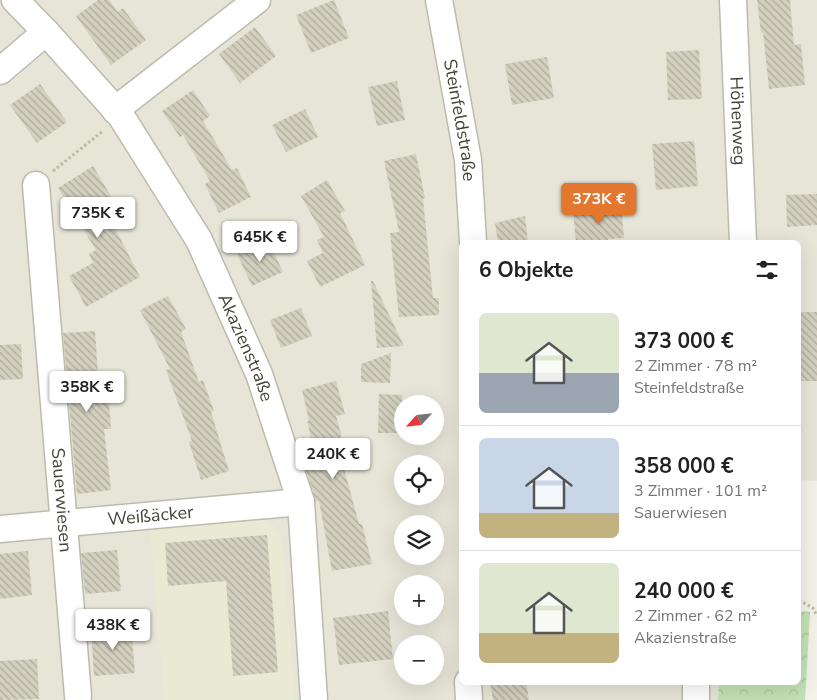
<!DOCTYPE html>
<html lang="de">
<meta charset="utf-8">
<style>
:root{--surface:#fff;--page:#f6f6f6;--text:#222;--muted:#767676;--line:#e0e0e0;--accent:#e4772e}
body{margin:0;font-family:"Nunito Sans",sans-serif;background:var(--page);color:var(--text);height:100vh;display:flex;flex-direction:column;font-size:19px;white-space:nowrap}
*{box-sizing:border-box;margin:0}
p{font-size:16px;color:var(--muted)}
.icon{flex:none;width:28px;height:28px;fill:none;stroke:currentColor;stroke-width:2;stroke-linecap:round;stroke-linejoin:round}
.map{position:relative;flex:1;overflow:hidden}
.side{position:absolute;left:459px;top:240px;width:342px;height:445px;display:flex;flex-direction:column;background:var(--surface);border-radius:8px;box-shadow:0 5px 20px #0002}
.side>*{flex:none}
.needle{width:32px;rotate:243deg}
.buttons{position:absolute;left:394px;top:395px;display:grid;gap:10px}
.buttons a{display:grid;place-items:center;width:50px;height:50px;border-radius:50%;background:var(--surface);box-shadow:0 5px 20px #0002;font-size:25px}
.price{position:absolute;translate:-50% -42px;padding:0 11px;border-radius:5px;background:#fff;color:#222;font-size:16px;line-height:32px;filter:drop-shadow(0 1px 2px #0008)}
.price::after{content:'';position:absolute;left:50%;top:30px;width:15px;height:11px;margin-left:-8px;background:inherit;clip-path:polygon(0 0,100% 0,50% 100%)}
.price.on{background:var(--accent);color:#fff}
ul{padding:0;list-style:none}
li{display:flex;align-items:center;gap:15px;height:125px;padding:0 20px}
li+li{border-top:1px solid var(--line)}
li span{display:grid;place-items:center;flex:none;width:140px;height:100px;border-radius:8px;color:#555}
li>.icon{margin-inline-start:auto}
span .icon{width:60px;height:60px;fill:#fffc;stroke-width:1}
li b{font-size:21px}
h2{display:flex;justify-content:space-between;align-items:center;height:60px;padding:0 20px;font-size:21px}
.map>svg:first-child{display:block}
</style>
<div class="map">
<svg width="817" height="700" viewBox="0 0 817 700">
<defs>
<pattern id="park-crowns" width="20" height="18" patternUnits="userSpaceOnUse" patternTransform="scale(1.25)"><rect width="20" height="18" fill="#c3e2b5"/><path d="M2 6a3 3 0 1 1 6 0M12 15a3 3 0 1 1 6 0" fill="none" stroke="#a9c39c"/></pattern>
<pattern id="building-back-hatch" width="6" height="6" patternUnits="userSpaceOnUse" patternTransform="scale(1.25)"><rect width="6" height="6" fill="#d3d0bf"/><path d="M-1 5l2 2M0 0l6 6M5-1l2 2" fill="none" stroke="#adaa9c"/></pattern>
</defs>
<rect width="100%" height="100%" fill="#f2f2e8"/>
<path fill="#e6e5d7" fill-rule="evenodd" d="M 0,0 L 817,0 L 817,481 L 799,480 L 799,242 L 461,242 L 461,682 L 719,683 L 718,700 L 0,700 ZM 402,404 L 435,404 L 435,436 L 402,436 ZM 402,464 L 435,464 L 435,496 L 402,496 ZM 402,524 L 435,524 L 435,556 L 402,556 ZM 402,584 L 435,584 L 435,616 L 402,616 ZM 402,644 L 435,644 L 435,676 L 402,676 Z"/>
<polygon fill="#eae9d4" points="254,515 268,520 279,532 283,548 295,700 164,700 150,528"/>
<polygon fill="url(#park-crowns)" points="799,611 810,612 805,700 718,700 719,683 799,682"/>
<g fill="url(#building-back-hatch)">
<polygon points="98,0 109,0 118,12 123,8 146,40 111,65 76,16"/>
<polygon points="334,0 349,38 311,53 296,15"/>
<polygon points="757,0 790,0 794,45 801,44 805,85 769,89 763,32 761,33"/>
<polygon points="255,27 276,56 240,83 219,54"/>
<polygon points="699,50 702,99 668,100 666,52"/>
<polygon points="547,57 554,98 512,105 505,64"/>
<polygon points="397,81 405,120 377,126 368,87"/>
<polygon points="40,84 67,122 37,143 10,105"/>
<polygon points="193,90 210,116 203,121 232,170 237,168 251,197 219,213 205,184 210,181 183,135 180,137 162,111"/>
<polygon points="305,109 318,137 286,152 272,125"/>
<polygon points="694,141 698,186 656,190 652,144"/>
<polygon points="416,154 425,198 423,199 433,298 439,298 439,315 399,317 390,233 399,232 384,161"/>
<polygon points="93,166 115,203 105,209 140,277 86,307 69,276 93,263 89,254 96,250 58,188"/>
<polygon points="327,180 345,211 340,213 365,265 320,287 307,261 323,253 317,240 324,237 301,196"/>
<polygon points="817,194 817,225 787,227 786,195"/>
<polygon points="621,206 624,238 608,239 608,242 576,242 573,211"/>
<polygon points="525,216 528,242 498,242 495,223"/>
<polygon points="268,240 283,272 252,286 237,254"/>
<polygon points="371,281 373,281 404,346 377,348"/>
<polygon points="168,296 186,329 181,332 199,382 203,380 214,411 211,412 229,471 201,480 189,442 192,441 166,370 170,369 140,310"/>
<polygon points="301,308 312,336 281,348 270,320"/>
<rect x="799" y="312" width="18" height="69"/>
<polygon points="95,331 99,389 108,388 111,429 104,429 111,490 77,494 63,333"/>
<polygon points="21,344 23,379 0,380 0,345"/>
<polygon points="391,353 390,383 361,382 361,364"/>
<polygon points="336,381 345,414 336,416 342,437 336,439 359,524 362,524 372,564 332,571 319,501 316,501 305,467 317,464 307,421 309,421 302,390"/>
<polygon points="379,394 402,395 402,433 378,433"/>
<polygon points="267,535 278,672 233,676 226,581 168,586 165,543"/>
<polygon points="117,550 121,591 85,594 81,553"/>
<polygon points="28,551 32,595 0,599 0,554"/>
<polygon points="388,611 393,659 339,665 333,618"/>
<polygon points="131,626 135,673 94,676 91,629"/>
<polygon points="37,659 39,699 0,700 0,661"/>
<polygon points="490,682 526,682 529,700 493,700"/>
</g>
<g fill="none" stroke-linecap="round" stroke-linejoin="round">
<defs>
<g id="minor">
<path id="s1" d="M 15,0 L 46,32 L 121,116 L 199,240 L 259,374 L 301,502 L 314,700"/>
<path id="s2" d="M 439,0 L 468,160 L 473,242"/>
<path id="s3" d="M 733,0 L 743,242"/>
<polyline points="0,71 46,32"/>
<polyline points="115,110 257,0"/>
<path id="s4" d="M 36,185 L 78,696"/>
<path id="s5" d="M 0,529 L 301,502"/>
<polyline points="468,682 469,700"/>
<polyline points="696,700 696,682"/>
</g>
</defs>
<use href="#minor" stroke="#bdbbac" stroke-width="29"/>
<g stroke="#bdba9f" stroke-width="3" stroke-dasharray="2.5 2.5" stroke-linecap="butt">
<polyline points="53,171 103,131"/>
<polyline points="799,600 813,608 817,616"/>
</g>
<use href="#minor" stroke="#fff" stroke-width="26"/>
</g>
<g text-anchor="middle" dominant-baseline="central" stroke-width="4.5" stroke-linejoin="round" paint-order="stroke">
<g font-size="18" fill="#454338" stroke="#fff">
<text stroke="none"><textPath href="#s2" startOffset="122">Steinfeldstraße</textPath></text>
<text stroke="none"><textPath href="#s3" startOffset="121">Höhenweg</textPath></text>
<text stroke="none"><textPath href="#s1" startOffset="421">Akazienstraße</textPath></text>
<text stroke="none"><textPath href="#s4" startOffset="316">Sauerwiesen</textPath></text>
<text stroke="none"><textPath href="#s5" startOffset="151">Weißäcker</textPath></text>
</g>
</g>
</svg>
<div class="buttons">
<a><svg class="needle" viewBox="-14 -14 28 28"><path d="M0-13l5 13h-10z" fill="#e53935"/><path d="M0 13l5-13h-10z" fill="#767676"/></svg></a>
<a><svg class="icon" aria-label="locate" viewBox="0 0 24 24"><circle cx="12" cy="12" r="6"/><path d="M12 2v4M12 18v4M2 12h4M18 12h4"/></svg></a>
<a><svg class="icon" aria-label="layers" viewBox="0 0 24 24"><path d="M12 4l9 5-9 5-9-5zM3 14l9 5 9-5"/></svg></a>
<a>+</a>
<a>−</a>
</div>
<b class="price on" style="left:599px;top:225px">373K €</b>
<b class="price" style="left:98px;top:239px">735K €</b>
<b class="price" style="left:260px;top:263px">645K €</b>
<b class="price" style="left:87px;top:413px">358K €</b>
<b class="price" style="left:333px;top:480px">240K €</b>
<b class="price" style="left:113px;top:651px">438K €</b>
<section class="side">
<h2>6 Objekte<svg class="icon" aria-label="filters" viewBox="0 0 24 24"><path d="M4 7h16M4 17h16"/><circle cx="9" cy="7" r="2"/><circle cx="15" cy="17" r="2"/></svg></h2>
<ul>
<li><span style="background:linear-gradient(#dfe7d0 60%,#9aa5b1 0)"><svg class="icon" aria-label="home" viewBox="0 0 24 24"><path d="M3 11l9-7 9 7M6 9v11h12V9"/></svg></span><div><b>373 000 €</b><p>2 Zimmer · 78 m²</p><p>Steinfeldstraße</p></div></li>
<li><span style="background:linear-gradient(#c9d6e8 75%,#c2b280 0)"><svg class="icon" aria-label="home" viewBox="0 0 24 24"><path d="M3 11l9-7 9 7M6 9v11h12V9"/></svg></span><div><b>358 000 €</b><p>3 Zimmer · 101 m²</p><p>Sauerwiesen</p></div></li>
<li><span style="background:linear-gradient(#dfe7d0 70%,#c2b280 0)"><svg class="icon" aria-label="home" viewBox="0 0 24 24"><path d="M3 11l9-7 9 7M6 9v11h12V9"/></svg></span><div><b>240 000 €</b><p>2 Zimmer · 62 m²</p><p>Akazienstraße</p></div></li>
</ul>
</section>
</div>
